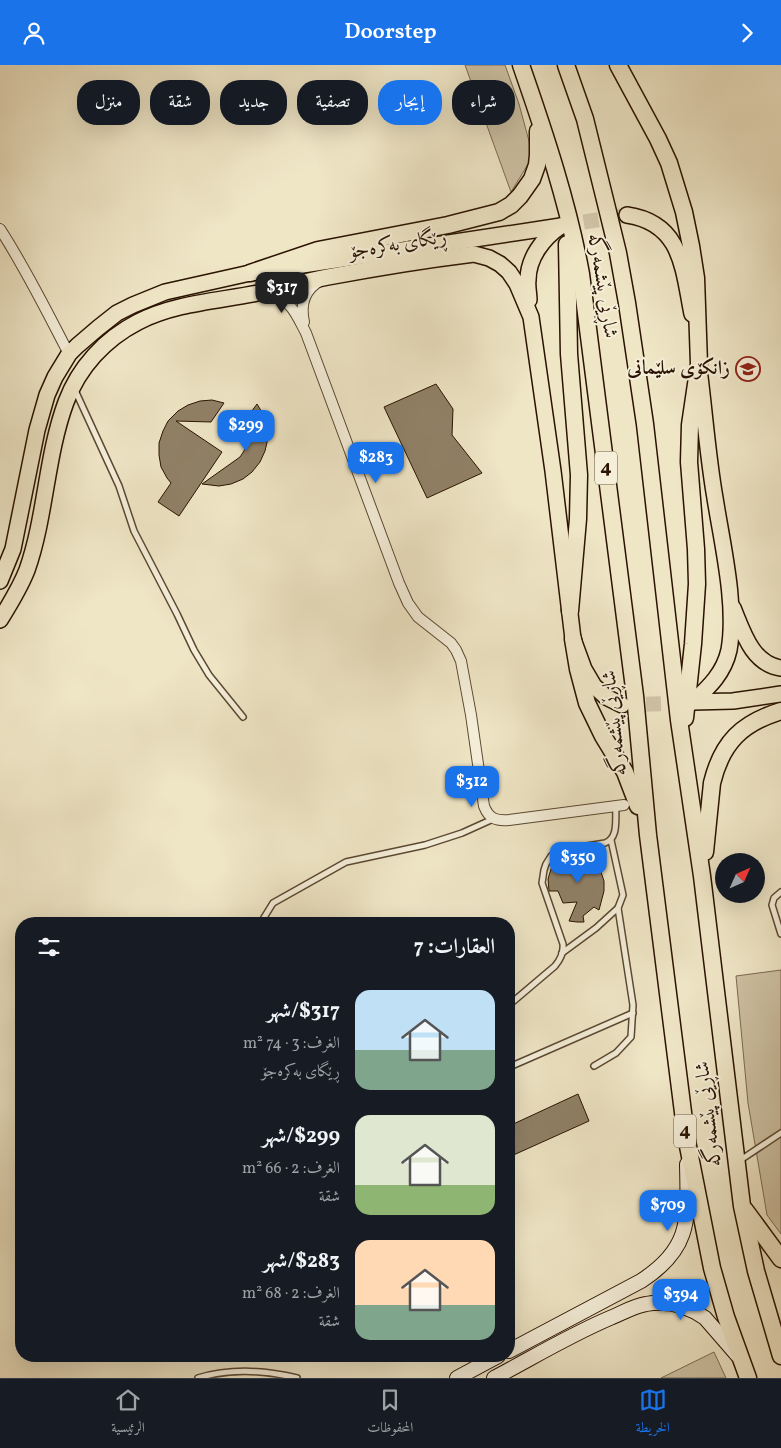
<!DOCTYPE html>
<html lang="ar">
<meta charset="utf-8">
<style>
:root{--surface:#171b24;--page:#20242c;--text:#f1f3f6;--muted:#9ea1a6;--line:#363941;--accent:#1a73e8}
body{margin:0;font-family:Vollkorn,Amiri,serif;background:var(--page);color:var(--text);direction:rtl;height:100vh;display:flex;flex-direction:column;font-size:19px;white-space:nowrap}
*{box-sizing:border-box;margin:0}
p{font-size:16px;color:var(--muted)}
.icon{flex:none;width:28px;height:28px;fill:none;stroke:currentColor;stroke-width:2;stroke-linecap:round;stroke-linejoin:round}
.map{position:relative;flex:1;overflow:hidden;direction:ltr}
.details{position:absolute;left:15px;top:852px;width:500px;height:445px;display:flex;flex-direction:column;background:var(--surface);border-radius:20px;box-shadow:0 5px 20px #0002;direction:rtl}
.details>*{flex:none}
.guide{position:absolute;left:15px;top:15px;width:500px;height:45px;direction:rtl;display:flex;gap:10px}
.needle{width:32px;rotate:45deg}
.buttons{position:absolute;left:715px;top:788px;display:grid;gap:10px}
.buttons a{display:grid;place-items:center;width:50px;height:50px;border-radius:50%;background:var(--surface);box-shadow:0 5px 20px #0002;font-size:25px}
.price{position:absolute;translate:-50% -42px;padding:0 11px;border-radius:10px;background:var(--accent);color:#fff;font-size:16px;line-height:32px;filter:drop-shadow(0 1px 2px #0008)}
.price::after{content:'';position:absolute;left:50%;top:30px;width:15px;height:11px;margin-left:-8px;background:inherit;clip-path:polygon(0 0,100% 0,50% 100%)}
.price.current{background:#222;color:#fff}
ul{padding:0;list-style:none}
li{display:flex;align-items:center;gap:15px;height:125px;padding:0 20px}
li span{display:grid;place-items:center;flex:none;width:140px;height:100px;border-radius:15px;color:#555}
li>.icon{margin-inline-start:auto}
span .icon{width:60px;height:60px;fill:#fffc;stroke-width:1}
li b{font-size:21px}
h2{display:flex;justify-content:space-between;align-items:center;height:60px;padding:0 20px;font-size:21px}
.pill{padding:0 18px;border-radius:20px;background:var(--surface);box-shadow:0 5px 20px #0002;font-size:18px;line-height:45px}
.pill.current{background:var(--accent);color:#fff}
header{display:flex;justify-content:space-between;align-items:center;height:65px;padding:0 20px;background:var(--accent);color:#fff;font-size:22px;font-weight:600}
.menu{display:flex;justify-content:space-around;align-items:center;height:70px;border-top:1px solid var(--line);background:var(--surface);font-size:14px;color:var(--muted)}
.menu a{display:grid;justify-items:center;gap:2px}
.menu .current{color:var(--accent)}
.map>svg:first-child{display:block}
</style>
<header><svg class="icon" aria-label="forward" viewBox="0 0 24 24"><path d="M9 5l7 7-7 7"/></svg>Doorstep<svg class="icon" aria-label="person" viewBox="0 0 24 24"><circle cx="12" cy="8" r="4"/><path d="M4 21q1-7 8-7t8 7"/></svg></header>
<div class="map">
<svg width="781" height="1313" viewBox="0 0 781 1313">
<rect width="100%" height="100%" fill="#efe6c6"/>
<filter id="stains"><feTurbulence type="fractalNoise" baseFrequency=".004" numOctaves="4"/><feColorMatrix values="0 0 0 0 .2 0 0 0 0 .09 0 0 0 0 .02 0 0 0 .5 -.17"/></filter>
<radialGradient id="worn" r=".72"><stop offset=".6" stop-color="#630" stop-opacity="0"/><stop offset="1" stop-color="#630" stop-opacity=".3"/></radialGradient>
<g fill="#cec2a4" stroke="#7c6a52">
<polygon points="465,0 505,0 519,39 533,91 511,127"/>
<polygon points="781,905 781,1169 767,1150 748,1038 736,911"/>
<polygon points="714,1287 726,1313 661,1313"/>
</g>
<g fill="#908167" stroke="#2a1300">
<polygon points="436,319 453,344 452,370 482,408 427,433 384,342"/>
<polygon points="212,335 224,338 211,357 176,356 222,387 179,451 158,437 171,418 167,413 161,402 159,390 159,378 163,366 168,356 178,346 188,340 200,336"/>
<polygon points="257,339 263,349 267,361 268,373 265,386 260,397 252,407 243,414 231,419 219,421 202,419 240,392 244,386 248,373 247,366 243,358"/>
<polygon points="583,787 599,801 604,816 604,826 599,845 594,842 583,851 584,857 577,857 569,856 577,837 563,838 558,826 549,826 548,814 551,804 558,794"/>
<polygon points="578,1029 589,1056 509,1092 509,1061"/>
</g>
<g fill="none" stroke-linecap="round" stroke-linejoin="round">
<g stroke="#d1c6a8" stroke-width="15" stroke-dasharray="15 8" stroke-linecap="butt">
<polyline points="561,161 627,150"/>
<polyline points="623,640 688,638"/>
</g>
<defs>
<g id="service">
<polyline points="74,323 119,421 134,466 177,549 194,585 209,610 243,652"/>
<polyline points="781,827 774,833 772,840 781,869"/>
<polyline points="260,859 273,838 346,797 425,780 462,768 493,754"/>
<polyline points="562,888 596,863 618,843 623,830 611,775"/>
<path d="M 509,940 L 555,901 C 560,895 564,888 563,879 L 542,818 L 544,805 L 546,799 L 551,791 L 562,785 L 605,778 C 619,773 615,754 616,741"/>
<polyline points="514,1000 633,948"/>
<polyline points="594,1001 616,988 631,972 633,940 618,843"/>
<polyline points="739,1096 781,1068"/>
<path d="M 198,1313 C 231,1303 264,1305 297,1313"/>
</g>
<g id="minor">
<path d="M 0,164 C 26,204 47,247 69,289"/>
<path d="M 265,229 C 291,233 295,247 306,268 L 399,518 L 408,538 L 418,552 L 451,578 L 456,585 L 461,596 L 471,650 L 484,741 C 489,754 496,756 509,755 L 624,740"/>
<path d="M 304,257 C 300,239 304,225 320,216"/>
</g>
<g id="secondary">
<path d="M 509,1286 L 641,1216 C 692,1183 688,1154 687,1099"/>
<polyline points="457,1313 498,1291"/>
<path d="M 494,1313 C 532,1293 570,1270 610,1253 C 622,1248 634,1241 646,1239 C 667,1235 688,1241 705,1253 L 738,1291"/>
</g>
<g id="primary">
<path d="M 627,150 C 682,158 683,204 692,249"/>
<path d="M 529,235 C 529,229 527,221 528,215 C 528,193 543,173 561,161"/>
<polyline points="0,516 13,484 37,365 47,330 55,312 69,289 77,281 98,263 117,248 133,240 165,227 250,208 561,161"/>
<path d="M 733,543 C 743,567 752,599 781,603"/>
<path d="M 0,555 C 10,539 20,523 27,505 C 46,451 46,391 66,337 C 79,302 105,274 138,257 C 175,238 218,236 258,228 C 282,223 305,216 328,212 C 376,203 425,195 474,189 L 489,193 L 500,199 L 509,207 L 517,219 L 531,252 L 553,406 L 573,574 L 584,604 L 594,621 L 606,632 L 622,640"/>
<path d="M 693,637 C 709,622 724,608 729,585 C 737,540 722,478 715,433 C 708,393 705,352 700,312"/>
<polyline points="693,637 733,636 781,629"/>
</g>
<g id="trunk">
<path d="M 521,0 C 545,69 568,138 581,209 L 635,631 L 648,770 L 686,1071 L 712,1203 L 726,1252 L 748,1313"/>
<polyline points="566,0 585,54 608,147 618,188 627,238 645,359 679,655 702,811 742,1141 756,1206 781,1291"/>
<polyline points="618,0 658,74 669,98 684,147 691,181 696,213 699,299 690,360 689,397 696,484 697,519 693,579 685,653"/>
<polyline points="567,179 569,289 579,410 578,454 570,546"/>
<polyline points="250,208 318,185 448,160 499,147 511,140 520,131 532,114 537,100 538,90 538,66"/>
<polyline points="573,574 578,604 587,638 603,671 625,707 638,741"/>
<path d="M 705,787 L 712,718 C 722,677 742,658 781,646"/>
<polyline points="745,1145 781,1194"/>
</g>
</defs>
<use href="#service" stroke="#5b4832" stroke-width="8"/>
<use href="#minor" stroke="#5b4832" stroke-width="12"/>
<use href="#secondary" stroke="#2a1300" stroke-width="16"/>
<use href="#primary" stroke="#2a1300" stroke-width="18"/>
<use href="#trunk" stroke="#2a1300" stroke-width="19"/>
<use href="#service" stroke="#f5efda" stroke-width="5"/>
<use href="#minor" stroke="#f5efda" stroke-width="10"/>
<use href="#secondary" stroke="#f5efda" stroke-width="14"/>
<use href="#primary" stroke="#efe6c6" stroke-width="15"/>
<use href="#trunk" stroke="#efe6c6" stroke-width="16"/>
</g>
<defs>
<symbol id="university-ring" viewBox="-11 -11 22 22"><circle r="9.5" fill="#f5efda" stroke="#8f2418" stroke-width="1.5"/><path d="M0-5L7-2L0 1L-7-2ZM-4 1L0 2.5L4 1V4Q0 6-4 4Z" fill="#8f2418"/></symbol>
</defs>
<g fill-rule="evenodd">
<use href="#university-ring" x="734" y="290" width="28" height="28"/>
</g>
<g text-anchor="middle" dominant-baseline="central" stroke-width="4" stroke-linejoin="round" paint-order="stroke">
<g fill="#f5efda" stroke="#675541" stroke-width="1">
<rect x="595" y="386.5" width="22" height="33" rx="4"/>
<rect x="674" y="1049.5" width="22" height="33" rx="4"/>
</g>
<g font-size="19" font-weight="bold" fill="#2a1300">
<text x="606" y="403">4</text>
<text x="685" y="1066">4</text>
</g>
<g font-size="20" fill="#2a1300" stroke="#f5efda">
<text transform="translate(398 180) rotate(-9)">ڕێگای بەکرەجۆ</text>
<text transform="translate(602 221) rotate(81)">شاڕێی پێشمەرگە</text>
<text transform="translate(615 658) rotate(-96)">شاڕێی پێشمەرگە</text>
<text transform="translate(709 1049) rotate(-97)">شاڕێی پێشمەرگە</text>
</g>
<g font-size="20" font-weight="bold" fill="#2a1300" stroke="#f5efda" text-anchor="end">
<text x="730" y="304">زانکۆی سلێمانی</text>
</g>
</g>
<rect width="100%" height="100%" filter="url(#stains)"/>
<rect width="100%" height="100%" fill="url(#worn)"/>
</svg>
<div class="buttons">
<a><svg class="needle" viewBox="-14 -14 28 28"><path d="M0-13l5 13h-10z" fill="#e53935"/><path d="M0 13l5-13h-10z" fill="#9ea1a6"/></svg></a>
</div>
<b class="price current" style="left:282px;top:249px">$317</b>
<b class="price" style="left:246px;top:387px">$299</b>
<b class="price" style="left:376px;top:419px">$283</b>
<b class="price" style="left:472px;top:743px">$312</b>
<b class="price" style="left:578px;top:819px">$350</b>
<b class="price" style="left:668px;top:1167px">$709</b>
<b class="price" style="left:681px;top:1256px">$394</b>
<div class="guide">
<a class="pill">شراء</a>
<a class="pill current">إيجار</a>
<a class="pill">تصفية</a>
<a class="pill">جديد</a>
<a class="pill">شقة</a>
<a class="pill">منزل</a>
</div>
<section class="details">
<h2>العقارات: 7<svg class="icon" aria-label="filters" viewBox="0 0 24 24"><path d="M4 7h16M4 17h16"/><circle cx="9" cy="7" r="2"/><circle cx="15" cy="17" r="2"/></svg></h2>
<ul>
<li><span style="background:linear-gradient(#bfe0f5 60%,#7fa58c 0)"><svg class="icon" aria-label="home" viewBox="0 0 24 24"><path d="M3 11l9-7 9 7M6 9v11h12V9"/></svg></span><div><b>$317/شهر</b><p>الغرف: 3 · 74 m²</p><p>ڕێگای بەکرەجۆ</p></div></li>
<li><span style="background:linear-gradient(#dfe7d0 70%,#8fb573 0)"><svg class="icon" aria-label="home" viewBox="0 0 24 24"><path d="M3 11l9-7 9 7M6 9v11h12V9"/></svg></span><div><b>$299/شهر</b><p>الغرف: 2 · 66 m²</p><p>شقة</p></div></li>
<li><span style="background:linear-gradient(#ffd9b3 65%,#7fa58c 0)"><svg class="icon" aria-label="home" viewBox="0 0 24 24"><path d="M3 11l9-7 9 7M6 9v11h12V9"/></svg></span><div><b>$283/شهر</b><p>الغرف: 2 · 68 m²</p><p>شقة</p></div></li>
</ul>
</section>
</div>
<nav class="menu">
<a class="current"><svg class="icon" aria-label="map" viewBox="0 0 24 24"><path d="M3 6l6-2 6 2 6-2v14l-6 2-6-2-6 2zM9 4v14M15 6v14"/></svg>الخريطة</a>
<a><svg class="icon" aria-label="saved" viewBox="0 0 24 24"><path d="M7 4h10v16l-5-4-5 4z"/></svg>المحفوظات</a>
<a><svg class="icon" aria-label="home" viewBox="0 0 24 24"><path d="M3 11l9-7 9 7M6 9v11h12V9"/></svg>الرئيسية</a>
</nav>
